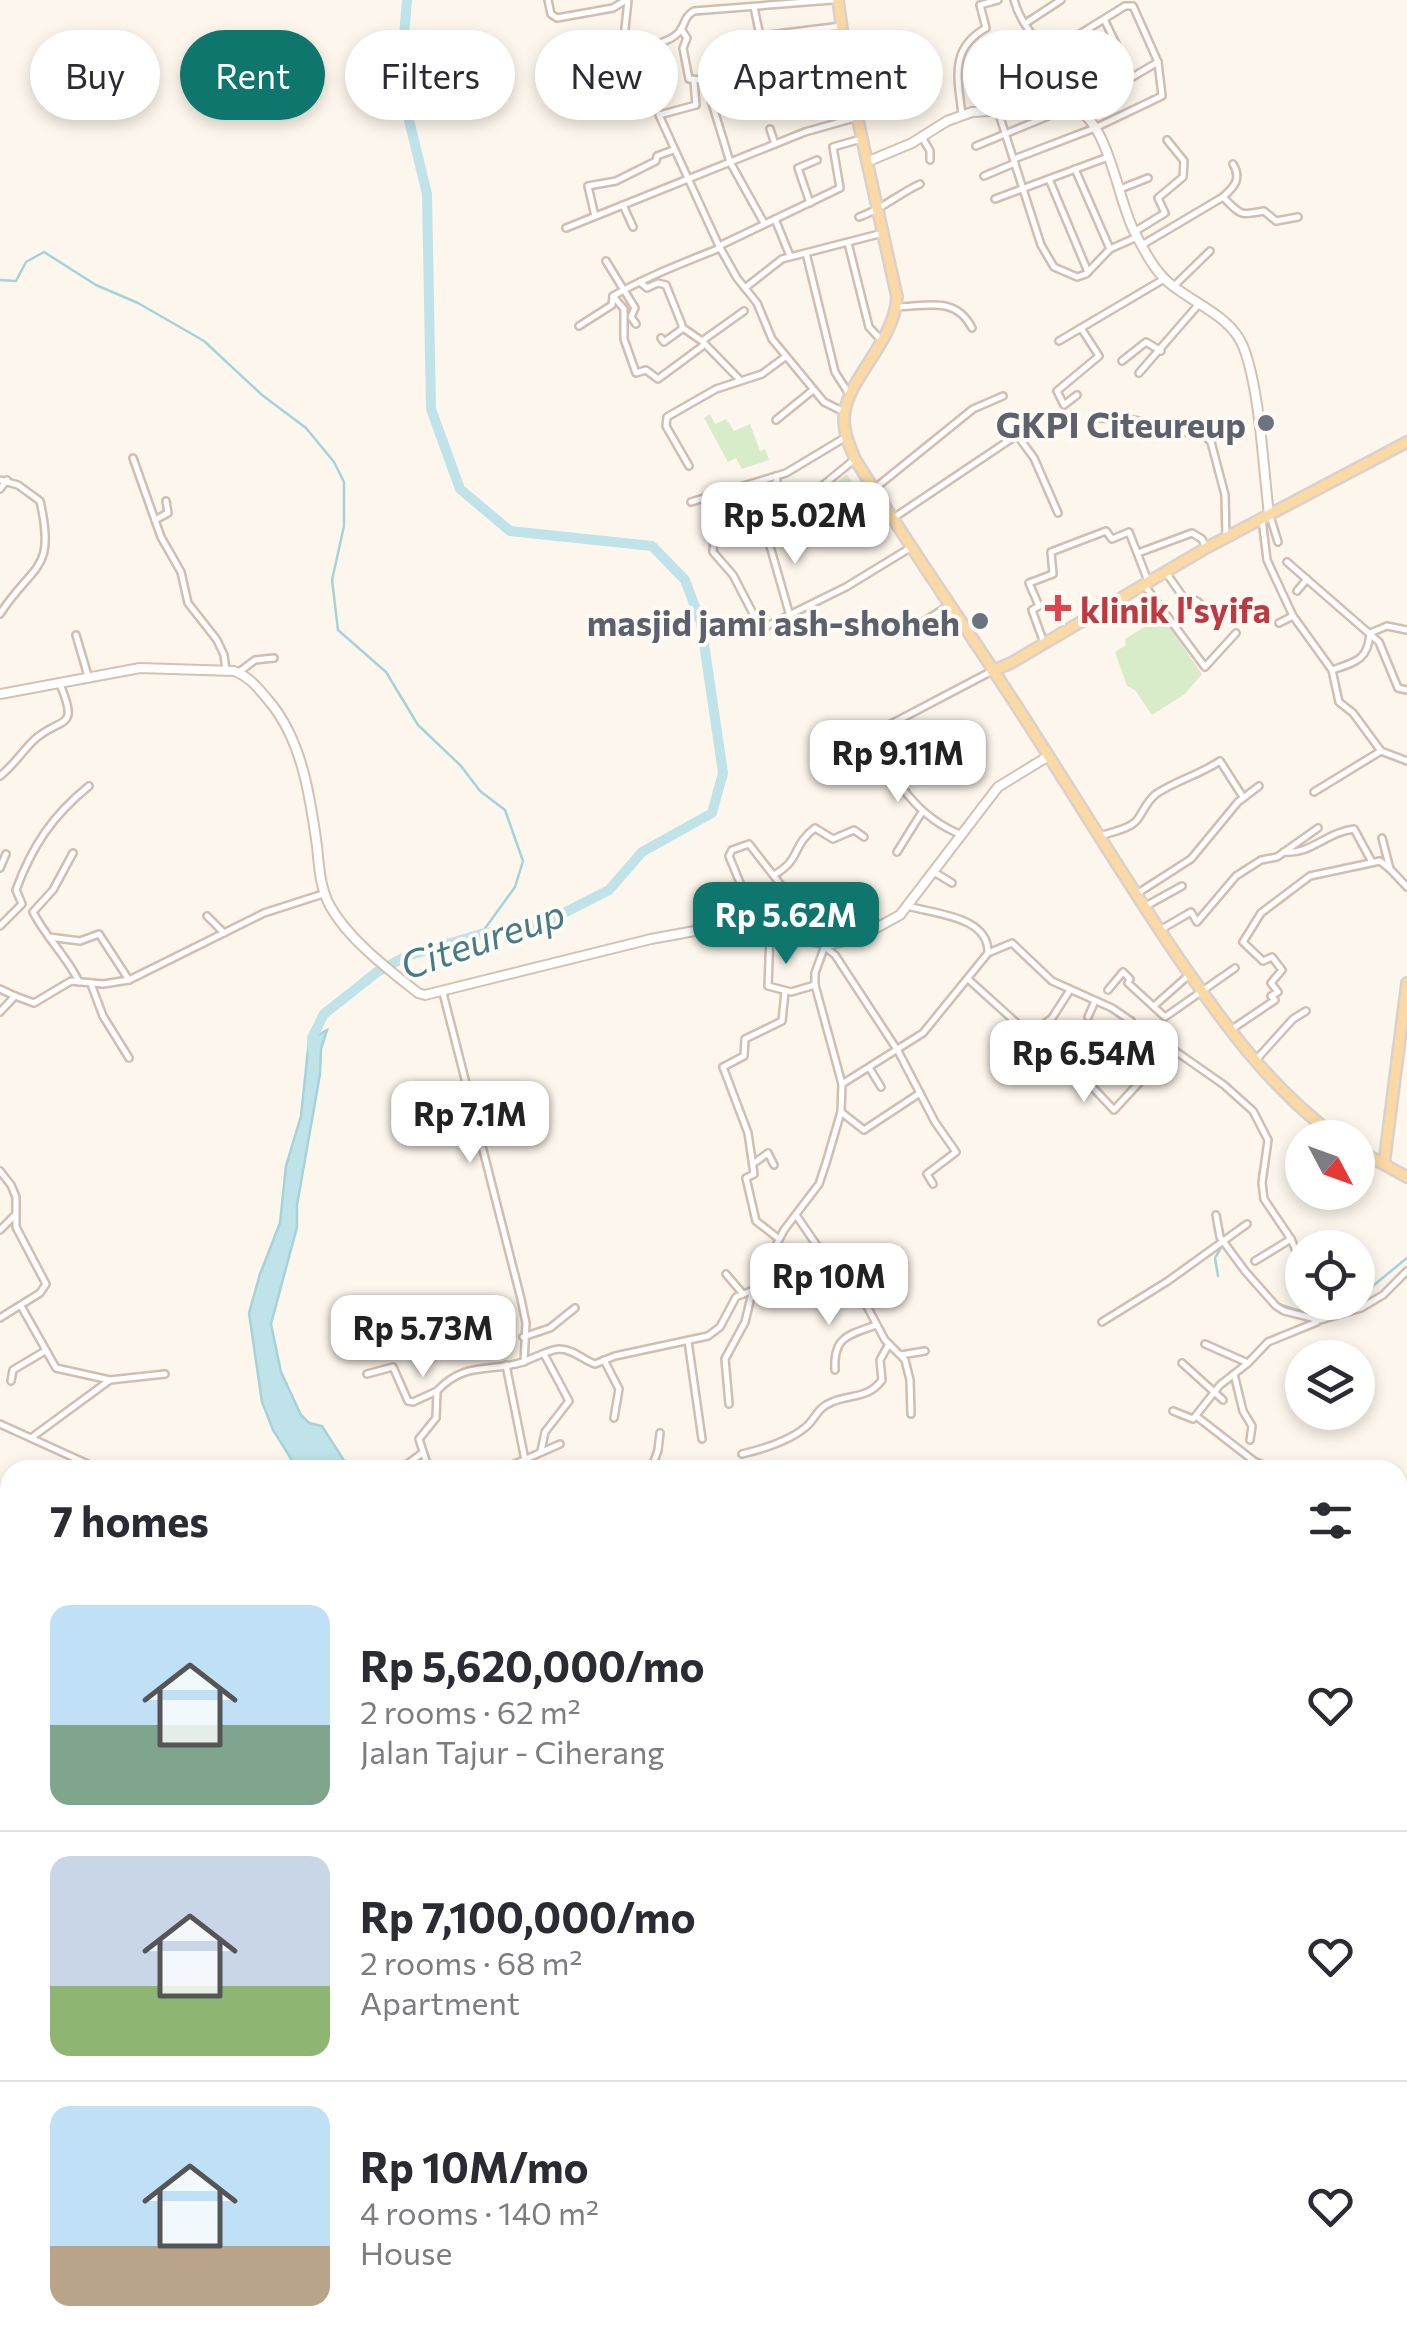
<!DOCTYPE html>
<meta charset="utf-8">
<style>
:root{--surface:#fff;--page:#f7f7f7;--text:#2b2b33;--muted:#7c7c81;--line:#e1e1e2;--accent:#0f766e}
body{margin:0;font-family:Commissioner,sans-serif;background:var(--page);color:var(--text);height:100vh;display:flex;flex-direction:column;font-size:38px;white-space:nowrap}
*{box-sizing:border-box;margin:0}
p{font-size:32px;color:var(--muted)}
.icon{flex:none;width:55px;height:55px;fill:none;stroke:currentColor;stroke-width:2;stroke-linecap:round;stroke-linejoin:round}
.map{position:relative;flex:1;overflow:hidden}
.details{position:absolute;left:0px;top:1460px;width:1408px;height:890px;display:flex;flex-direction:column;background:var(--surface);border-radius:30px 30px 0 0;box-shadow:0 5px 15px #0003}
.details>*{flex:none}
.hud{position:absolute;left:30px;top:30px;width:1348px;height:90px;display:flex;gap:20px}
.needle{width:65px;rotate:131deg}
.fabs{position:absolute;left:1285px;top:1120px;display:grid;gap:20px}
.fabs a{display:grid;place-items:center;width:90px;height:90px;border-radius:50%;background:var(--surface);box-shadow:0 5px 15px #0003;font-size:50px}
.price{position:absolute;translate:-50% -85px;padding:0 22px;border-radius:20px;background:#fff;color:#222;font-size:32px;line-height:65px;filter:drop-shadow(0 2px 5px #0008)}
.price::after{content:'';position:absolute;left:50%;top:60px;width:30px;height:22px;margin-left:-15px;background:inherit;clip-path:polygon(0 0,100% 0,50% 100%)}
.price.active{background:var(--accent);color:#fff}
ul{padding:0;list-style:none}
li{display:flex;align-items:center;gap:30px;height:250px;padding:0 50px}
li+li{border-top:2px solid var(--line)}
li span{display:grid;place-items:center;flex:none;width:280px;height:200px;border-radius:20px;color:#555}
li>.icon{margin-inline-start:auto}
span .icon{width:120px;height:120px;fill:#fffc;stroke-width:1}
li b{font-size:42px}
h2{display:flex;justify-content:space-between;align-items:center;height:120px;padding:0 50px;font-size:42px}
.pill{padding:0 35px;border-radius:45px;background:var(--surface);box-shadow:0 5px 15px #0003;font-size:35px;line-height:90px}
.pill.active{background:var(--accent);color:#fff}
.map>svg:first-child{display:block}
</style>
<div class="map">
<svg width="1407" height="2350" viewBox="0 0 1407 2350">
<rect width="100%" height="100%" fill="#fdf6ec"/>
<g fill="#d8ecc9">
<polygon points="710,414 715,424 726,419 734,431 750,424 760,451 765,449 769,460 742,469 736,458 728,462 704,418"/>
<path d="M 847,474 L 862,499 L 819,542 L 801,549 C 803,514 821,495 847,474 Z"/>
<polygon points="1162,616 1202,674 1185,694 1152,715 1135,690 1127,686 1115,652 1126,645 1125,639"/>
<polygon points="10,2185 10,2340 68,2340 72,2350 0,2350 0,2198"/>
</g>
<polygon fill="#bfe3e8" stroke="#a5d3da" stroke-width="2.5" points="327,1030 321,1049 320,1074 297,1205 297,1227 271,1324 281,1372 301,1415 309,1423 322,1426 350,1470 298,1470 273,1430 262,1402 249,1313 260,1274 280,1223 286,1166 301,1116 309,1040"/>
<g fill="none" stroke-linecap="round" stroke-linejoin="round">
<g stroke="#a5d3da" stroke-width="2.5">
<polyline points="0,280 16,281 26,262 44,252 96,285 138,303 204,341 262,395 306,428 334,462 344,482 344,526 332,580 338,630 386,672 418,725 461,766 480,791 505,810 523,861 515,887 481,934"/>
<polyline points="1218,1276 1215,1258 1222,1246 1229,1245 1241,1261"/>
<polyline points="1358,1298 1407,1258"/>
<polyline points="1278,1304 1310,1314 1348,1302"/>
</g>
<polyline stroke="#bfe3e8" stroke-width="10" points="313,1051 312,1038 324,1014 377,972 407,956 481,934 544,923 609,890 642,852 712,813 723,773 701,623 685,580 652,546 510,531 460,489 431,409 427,194 400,83 407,0"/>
<defs>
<g id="street">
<polyline points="548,0 551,14 557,18 613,8 626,0"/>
<path d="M 628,0 L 623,48 C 639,48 669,45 680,31 C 686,22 684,17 694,11 L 832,0"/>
<path d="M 1014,0 C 1019,18 1035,45 1054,50"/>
<polyline points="754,7 760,36 841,26"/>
<polyline points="1105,21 1132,77"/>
<polyline points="1026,23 1061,0"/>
<polyline points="681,29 687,38 683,48 689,79 705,80 730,162 764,223"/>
<polyline points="779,35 787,91"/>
<polyline points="1079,36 1107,91"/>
<polyline points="694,81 696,105 659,115 719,246 737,278 757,303 772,339 824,402 844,412"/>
<polyline points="1044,85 1048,106"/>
<polyline points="766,102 754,60 781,57"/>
<polyline points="997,108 1041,245 1054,267 1077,277 1086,274 1110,249 1075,169"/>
<polyline points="1078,109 1158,62"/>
<path d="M 962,115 C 958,78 949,49 986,28 L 980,5 L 998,0"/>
<polyline points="770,129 775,144"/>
<polyline points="922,137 930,151 930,160"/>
<polyline points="976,146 1063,110"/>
<polyline points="1014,159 1095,128 1162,96 1158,62 1133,6 1125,6 1054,50 1072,90 1075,107"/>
<path d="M 1233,164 C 1242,179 1234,187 1223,197 C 1241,215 1239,216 1264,211 L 1276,221 L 1298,217"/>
<polyline points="984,176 1015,163"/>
<polyline points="1049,179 1088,272"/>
<polyline points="1120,189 1148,178"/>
<polyline points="995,199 1108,157"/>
<polyline points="810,203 798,168 817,160"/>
<polyline points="623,205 633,227"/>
<polyline points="595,216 588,186 616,181 656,161 657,156 673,150"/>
<path d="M 859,217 C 883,209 898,194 920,184"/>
<polyline points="775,219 790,256"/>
<polyline points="566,228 805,132 858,117"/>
<polyline points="1134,232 1165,213 1158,198 1183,177 1184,161 1167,140"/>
<polyline points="848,243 869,327 881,340"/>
<polyline points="1142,245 1223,197"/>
<polyline points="719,246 840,188 833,147 861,139"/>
<polyline points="1110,249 1137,237"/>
<polyline points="806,253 835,372 849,394"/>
<polyline points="606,261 635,308 631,317 636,324"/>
<polyline points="640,282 647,288 658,283 666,285 682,325 682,329 664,342 661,338"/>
<polyline points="1174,286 1210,251"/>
<polyline points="745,288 782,259 883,233"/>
<polyline points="613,296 624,309 624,339 636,373 646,370 658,379 704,345"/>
<path d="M 897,307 C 927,306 956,296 972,328"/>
<path d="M 579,326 L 612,305 L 613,296 C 648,276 683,263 720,248"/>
<polyline points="683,328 702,341"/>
<polyline points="1059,341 1164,279"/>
<polyline points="1122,361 1146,342 1161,351"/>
<polyline points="1139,373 1199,304"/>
<polyline points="739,379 702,341 744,311"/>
<polyline points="1077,395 1064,405 1057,391 1099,356 1081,328"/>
<path d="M 1096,418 C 1126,418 1150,421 1178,431 C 1186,434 1195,431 1203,433 L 1211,442 L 1225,495 L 1226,537"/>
<polyline points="776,420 813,390"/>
<polyline points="1209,440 1235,427"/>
<polyline points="133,458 161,537 181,572 188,603 217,640 224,655 226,671"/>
<polyline points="689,466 666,426 667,417 716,389 762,374 785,357"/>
<polyline points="776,476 777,481 767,490 786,522 822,486 855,459"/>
<path d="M 0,480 L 18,485 L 40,501 C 56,572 34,562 0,614"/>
<polyline points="0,489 7,480"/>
<polyline points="874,489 973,409 1003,396"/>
<polyline points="691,502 786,473 846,437"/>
<polyline points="1270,516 1278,542"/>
<polyline points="892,519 1017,435 1034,458 1058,513"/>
<polyline points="1262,519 1267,560 1293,616 1332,670 1339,702 1353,713 1381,751 1407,761"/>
<polyline points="155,520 168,513 166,501"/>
<polyline points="770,523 770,546 790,616"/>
<polyline points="714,535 713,552 733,575 759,625 767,626 846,587 910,548"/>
<polyline points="1138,553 1192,533 1202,539 1206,548"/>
<polyline points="1287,562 1379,642 1398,688 1407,690"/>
<polyline points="1165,571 1183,597 1197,601 1219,621"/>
<polyline points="1145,586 1205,667 1236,633"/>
<polyline points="1297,591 1307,579"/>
<polyline points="1279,623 1293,616"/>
<polyline points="920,624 948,606"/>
<polyline points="76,635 88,676"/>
<polyline points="1044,643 1032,610 1039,606 1029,583 1053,574 1051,552 1106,531 1112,539 1129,532 1148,581"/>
<path d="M 1332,670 C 1356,662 1368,660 1370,633 L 1387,626 L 1407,630"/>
<polyline points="239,672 255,660 274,658"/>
<path d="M 873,735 C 892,778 916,817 962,835"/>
<polyline points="832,755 992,671"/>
<path d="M 0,776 C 13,766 21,753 33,741 C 60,715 81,733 59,682"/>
<polyline points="1314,792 1381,751"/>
<path d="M 1100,836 C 1111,832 1130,829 1137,820 C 1144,811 1146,802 1156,794 C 1177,780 1199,775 1220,761 L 1243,797"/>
<polyline points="1382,838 1390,869 1407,887"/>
<polyline points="897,852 922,812"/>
<path d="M 1284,852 C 1310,855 1327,832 1354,829 L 1372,862"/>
<path d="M 73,853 L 53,890 L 33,912 C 46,938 67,956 79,982"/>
<polyline points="0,868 6,854"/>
<polyline points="934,872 952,883"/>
<path d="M 774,875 C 802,859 791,846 815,828 L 833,839 L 854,830 L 864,837"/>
<polyline points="1138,893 1191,859 1238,802 1259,786"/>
<path d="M 908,906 C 934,914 989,916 988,953"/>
<polyline points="1144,907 1182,886"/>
<polyline points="207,916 224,933"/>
<path d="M 0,926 L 22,904 L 16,890 C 32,846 53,815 89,786"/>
<polyline points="1160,930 1191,912 1197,922 1236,876 1261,860 1277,857 1318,828"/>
<polyline points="770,935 768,986 791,992 815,985"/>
<polyline points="49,937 80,941 99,934 129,980"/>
<polyline points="824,946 835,955 898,1051 935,1122 956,1152 927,1174 933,1184"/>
<polyline points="968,979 1030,1035 1052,1018 1070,990"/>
<polyline points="91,984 103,1016 129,1058"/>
<polyline points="0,989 15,996"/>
<polyline points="1108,990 1123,972 1130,979 1128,983 1165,1017 1235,968"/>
<polyline points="443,993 521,1299 526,1323 524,1362"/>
<polyline points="1154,1006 1189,975"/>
<polyline points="0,1012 15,996 34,1003 71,981 103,984 129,980 264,913 323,894"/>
<polyline points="1088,1017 1095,1001"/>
<polyline points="1131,1021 1081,1075 1114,1110 1162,1058"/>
<polyline points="1232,1029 1275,1000 1271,996 1278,992 1271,983 1282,970 1272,957 1263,961 1243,942 1261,913 1310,876 1380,861 1390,869"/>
<polyline points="1255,1061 1293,1019 1306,1011"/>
<polyline points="870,1069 881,1087"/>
<polyline points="842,1084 923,1033 988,953 1012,943 1052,981 1112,1008 1131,1021 1150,1048 1161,1041 1224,1085 1253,1111 1268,1140 1262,1183 1264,1199 1291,1239 1302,1265"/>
<polyline points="841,1112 864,1130 920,1093"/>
<polyline points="754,1163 768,1153 774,1165"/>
<polyline points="1358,1164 1366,1155"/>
<polyline points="0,1171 11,1185 16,1197 16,1227 46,1284 40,1293 0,1318"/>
<polyline points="1358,1178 1359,1180"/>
<polyline points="1313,1199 1321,1192"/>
<polyline points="796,1215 835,1272 862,1297 885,1340 905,1360 910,1380 911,1414"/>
<polyline points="1216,1215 1220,1237 1245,1271 1276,1306 1284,1311 1320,1320 1361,1308 1383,1295 1407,1271"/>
<polyline points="0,1230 14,1216"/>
<polyline points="779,1239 756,1221 746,1178 754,1174 748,1133 723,1067 744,1056 745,1039 782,1021 785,992"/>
<polyline points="771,1256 801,1275"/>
<polyline points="1255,1261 1291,1239"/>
<polyline points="726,1274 743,1294"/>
<polyline points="1319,1302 1326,1317"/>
<polyline points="21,1306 56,1368 110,1380"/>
<polyline points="1102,1322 1168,1281 1247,1224"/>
<polyline points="523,1337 550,1328 575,1308"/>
<polyline points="688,1341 702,1439"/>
<polyline points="1205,1344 1248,1363"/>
<polyline points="901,1355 925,1351"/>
<polyline points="604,1360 619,1389 614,1418"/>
<polyline points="1182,1363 1223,1400"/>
<polyline points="506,1365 527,1470"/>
<path d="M 835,1370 C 833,1336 849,1335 876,1325"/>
<polyline points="367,1374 393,1367 408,1401 413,1402 437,1391"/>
<polyline points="1234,1374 1243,1411 1252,1426 1250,1440"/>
<polyline points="11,1381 13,1370 45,1351"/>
<polyline points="729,1404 725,1359 745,1322 752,1293"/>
<polyline points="1173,1411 1193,1419 1220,1385 1248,1363 1268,1342 1317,1322"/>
<polyline points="1196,1416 1254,1461 1266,1466"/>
<polyline points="0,1424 101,1470"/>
<polyline points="31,1438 110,1380 165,1374"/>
<polyline points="541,1451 545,1432 569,1401 544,1354"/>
<path d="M 742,1454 C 763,1449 794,1439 809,1424 C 817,1415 819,1407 832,1402 C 851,1394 868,1399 882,1380 L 880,1360 L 889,1344"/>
<polyline points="399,1470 421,1454"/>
<path d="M 429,1470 L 419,1439 L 436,1418 L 437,1391 C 465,1361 488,1373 523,1362 C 534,1358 548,1350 559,1349 C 573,1349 583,1360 595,1364 L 615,1356 L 708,1336 L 720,1327 L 736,1297 L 753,1290 L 784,1230 L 819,1184 L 826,1163 L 841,1112 L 842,1084 L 815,985 L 815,973 L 826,943 L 749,844 L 732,850 L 729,856 L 761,934"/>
<polyline points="501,1470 560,1444"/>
<polyline points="651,1470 658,1450 660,1433"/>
<polyline points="0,1545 10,1543"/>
<polyline points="0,1678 10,1673"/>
<polyline points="0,1725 10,1721"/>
<polyline points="0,1795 10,1798"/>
<polyline points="0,2022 10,2014"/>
<polyline points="0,2150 10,2147"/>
<polyline points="1398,2207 1398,2208"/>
<polyline points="1398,2265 1407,2277"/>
<polyline points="1183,2340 1185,2350"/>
<polyline points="1288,2340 1323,2350"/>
<polyline points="1107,2350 1127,2340"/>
<polyline points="1240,2350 1244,2340"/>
</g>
<g id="secondary">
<path d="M 869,161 L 912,143 L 947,121 L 972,112 L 1068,106 C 1108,113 1117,199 1134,231 C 1143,248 1153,269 1168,282 C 1192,303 1230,315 1243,346 C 1260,389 1263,467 1269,514"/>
<path d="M 0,694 L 140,668 L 234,671 C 250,677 258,688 269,701 C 302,740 310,796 317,846 C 319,866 320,888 330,906 C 349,940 388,969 418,993 L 425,995 L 651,939 L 700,930 L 732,930 L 832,944 L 858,938 L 900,915 L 998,787 L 1047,757"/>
<polyline points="1398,2170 1407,2163"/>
<polyline points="1039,2350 1044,2340"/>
<polyline points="1049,2350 1054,2340"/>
</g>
<g id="primary">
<path d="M 838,0 L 849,80 L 897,297 C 894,345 843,381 844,421 C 844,435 850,446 855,459 C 903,537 955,611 1005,688 C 1062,775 1115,864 1173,950 C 1221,1020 1269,1088 1338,1138"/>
<polyline points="992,671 1011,663 1206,548 1407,442"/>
<polyline points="1358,1150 1407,1177"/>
<polyline points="1384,1164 1407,983"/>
</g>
</defs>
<use href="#street" stroke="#d1beb0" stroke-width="10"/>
<use href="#secondary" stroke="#d6c0b0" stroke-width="12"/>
<use href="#primary" stroke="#dad1cd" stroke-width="14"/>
<use href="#street" stroke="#fff" stroke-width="5"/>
<use href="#secondary" stroke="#fff" stroke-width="8"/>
<use href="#primary" stroke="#fbd9a5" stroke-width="9"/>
<defs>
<g id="rail">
<polyline points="1398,2221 1407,2216"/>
<polyline points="1223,2350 1233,2340"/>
</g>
</defs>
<use href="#rail" stroke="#b9a8c9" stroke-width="6"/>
<use href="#rail" stroke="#fffaf3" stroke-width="2.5" stroke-dasharray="8" stroke-linecap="butt"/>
</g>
<g fill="#6b7280" stroke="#fffaf3" stroke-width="4">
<circle cx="1266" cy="423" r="10"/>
<circle cx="980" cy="621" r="10"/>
</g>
<path fill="#e0444e" stroke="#fffaf3" stroke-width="4" d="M1053 593h10v10h10v10h-10v10h-10v-10h-10v-10h10z"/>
<g text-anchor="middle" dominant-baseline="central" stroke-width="8" stroke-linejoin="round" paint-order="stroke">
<g font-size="35" font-weight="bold" fill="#5b616d" stroke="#fffaf3" text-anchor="end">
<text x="1246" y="423">GKPI Citeureup</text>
<text x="960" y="621">masjid jami ash-shoheh</text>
</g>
<g font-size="35" font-weight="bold" fill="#be3a42" stroke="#fffaf3" text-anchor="start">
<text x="1080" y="608">klinik l'syifa</text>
</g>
<g font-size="38" font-style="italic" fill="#437c86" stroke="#fffaf3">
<text transform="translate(482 938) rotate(-19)">Citeureup</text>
</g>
</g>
</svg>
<div class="fabs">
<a><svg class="needle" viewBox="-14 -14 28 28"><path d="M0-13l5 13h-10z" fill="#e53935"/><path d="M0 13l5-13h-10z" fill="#7c7c81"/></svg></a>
<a><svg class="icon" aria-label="locate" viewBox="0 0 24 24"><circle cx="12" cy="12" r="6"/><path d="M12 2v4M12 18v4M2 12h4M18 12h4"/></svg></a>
<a><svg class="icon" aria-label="layers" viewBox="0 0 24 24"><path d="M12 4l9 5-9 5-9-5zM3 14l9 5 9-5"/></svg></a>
</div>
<b class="price" style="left:795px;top:567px">Rp 5.02M</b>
<b class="price" style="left:898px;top:805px">Rp 9.11M</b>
<b class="price active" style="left:786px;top:967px">Rp 5.62M</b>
<b class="price" style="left:1084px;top:1105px">Rp 6.54M</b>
<b class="price" style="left:470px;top:1166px">Rp 7.1M</b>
<b class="price" style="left:829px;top:1328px">Rp 10M</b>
<b class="price" style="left:423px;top:1380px">Rp 5.73M</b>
<div class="hud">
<a class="pill">Buy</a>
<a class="pill active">Rent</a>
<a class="pill">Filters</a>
<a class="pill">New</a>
<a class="pill">Apartment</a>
<a class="pill">House</a>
</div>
<section class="details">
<h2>7 homes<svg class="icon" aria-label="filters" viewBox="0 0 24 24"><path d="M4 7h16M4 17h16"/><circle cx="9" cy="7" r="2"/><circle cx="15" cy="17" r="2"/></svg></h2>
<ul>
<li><span style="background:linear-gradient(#bfe0f5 60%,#7fa58c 0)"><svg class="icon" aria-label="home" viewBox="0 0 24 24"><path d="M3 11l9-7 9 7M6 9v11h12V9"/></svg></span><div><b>Rp 5,620,000/mo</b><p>2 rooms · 62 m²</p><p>Jalan Tajur - Ciherang</p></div><svg class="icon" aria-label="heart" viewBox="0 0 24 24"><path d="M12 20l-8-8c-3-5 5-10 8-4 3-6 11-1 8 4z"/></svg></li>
<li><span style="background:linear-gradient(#c9d6e8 65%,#8fb573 0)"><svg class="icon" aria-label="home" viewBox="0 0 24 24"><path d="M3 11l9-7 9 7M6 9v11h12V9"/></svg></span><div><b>Rp 7,100,000/mo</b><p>2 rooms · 68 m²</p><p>Apartment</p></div><svg class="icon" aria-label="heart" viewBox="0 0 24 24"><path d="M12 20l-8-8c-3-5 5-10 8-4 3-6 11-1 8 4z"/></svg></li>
<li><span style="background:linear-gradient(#bfe0f5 70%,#b9a48a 0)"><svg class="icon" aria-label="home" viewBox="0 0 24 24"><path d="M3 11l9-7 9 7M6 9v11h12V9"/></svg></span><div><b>Rp 10M/mo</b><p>4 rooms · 140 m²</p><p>House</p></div><svg class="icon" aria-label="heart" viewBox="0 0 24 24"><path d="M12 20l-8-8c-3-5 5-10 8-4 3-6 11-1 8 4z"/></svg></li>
</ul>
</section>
</div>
